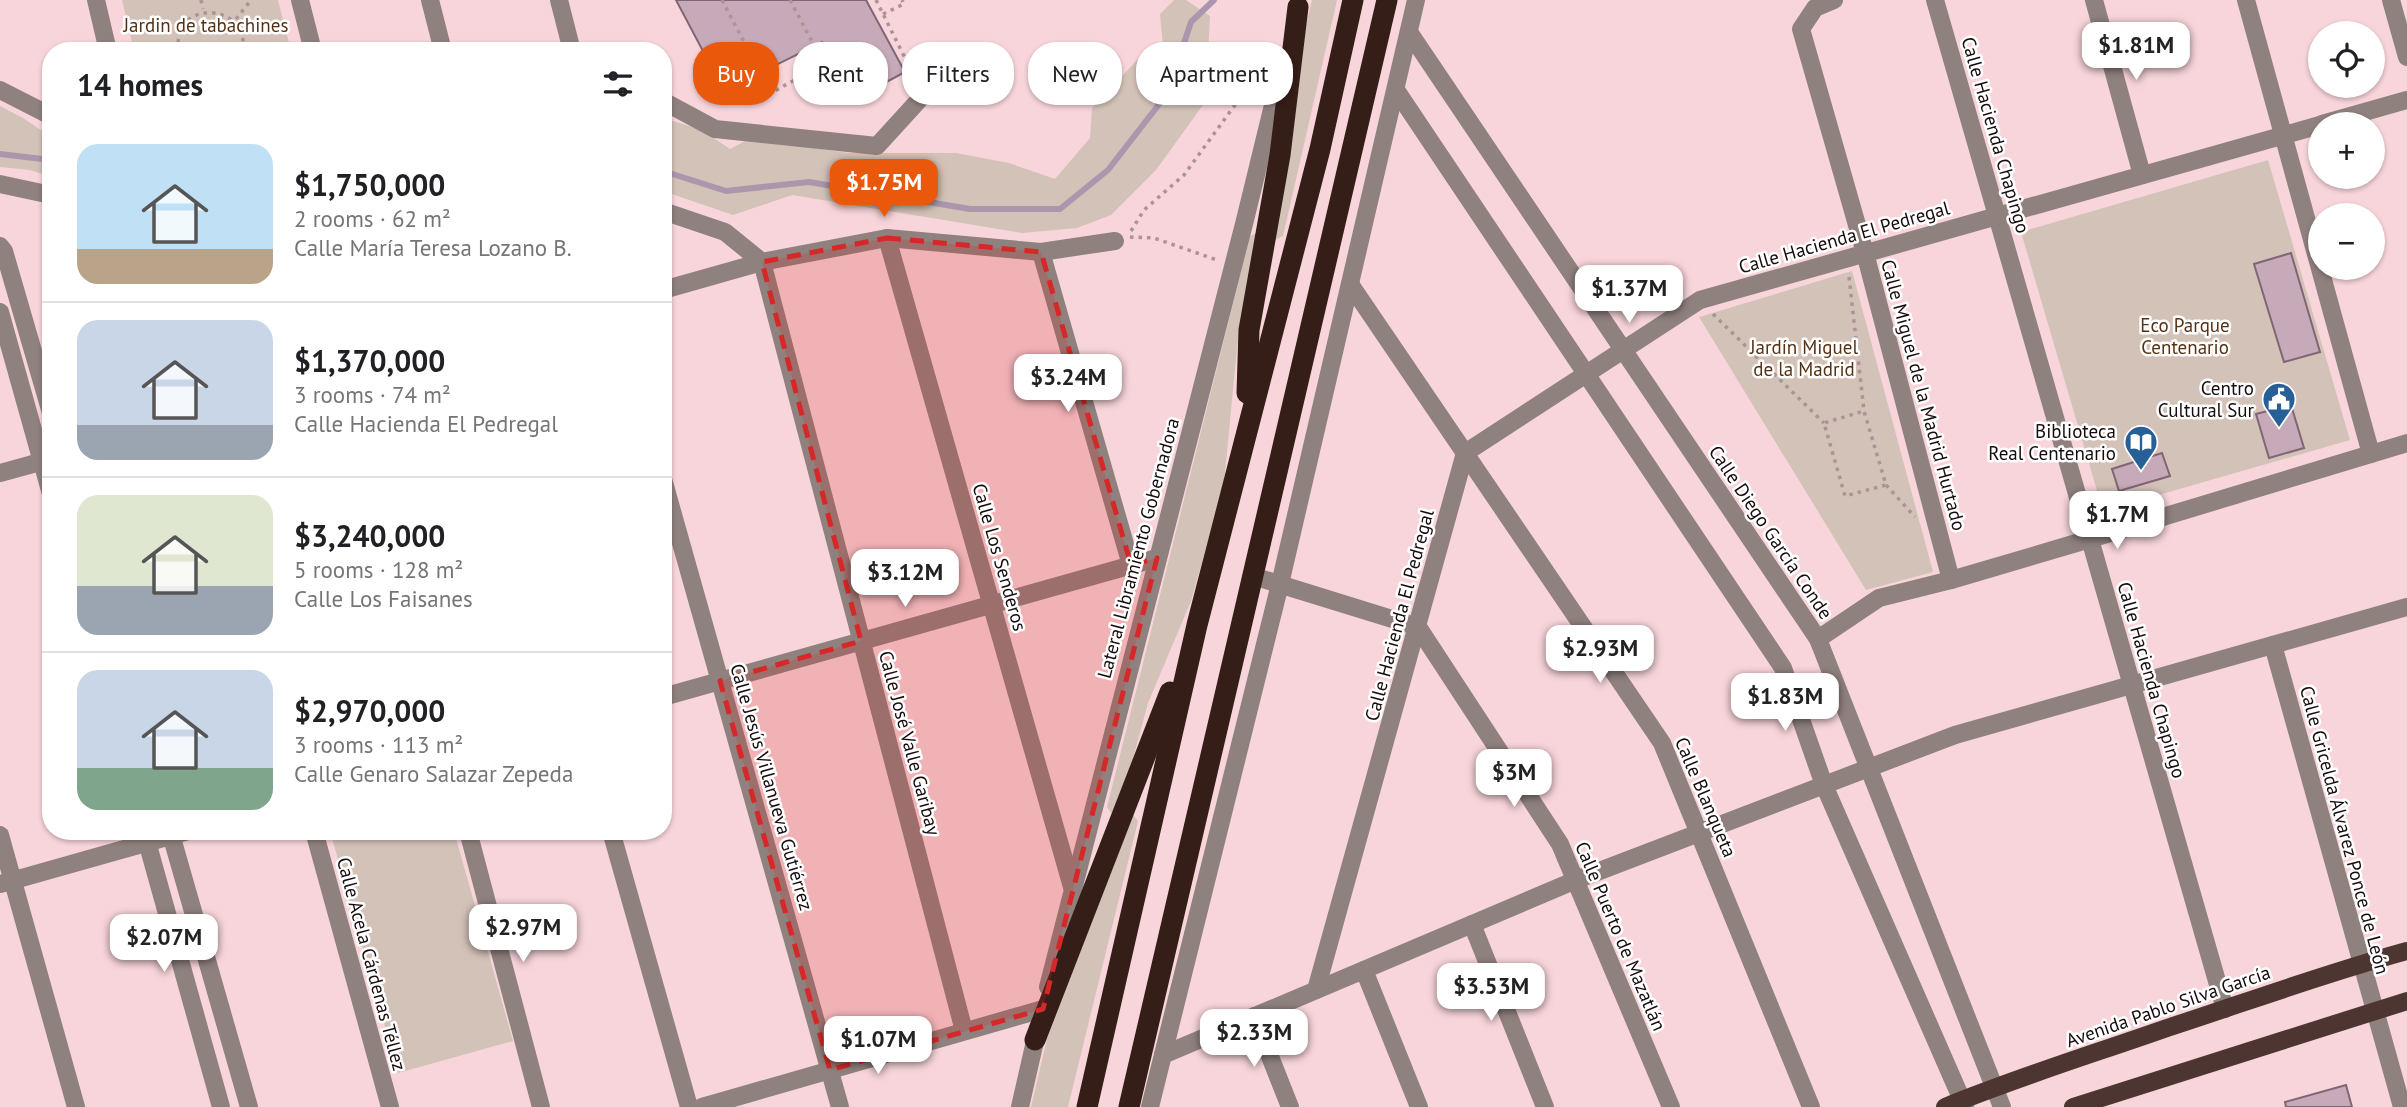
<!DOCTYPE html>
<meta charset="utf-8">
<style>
:root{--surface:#fff;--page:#f6f6f6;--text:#202124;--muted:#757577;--line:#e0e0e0;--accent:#ea580c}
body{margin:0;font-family:"PT Sans",sans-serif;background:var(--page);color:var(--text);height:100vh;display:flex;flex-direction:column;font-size:26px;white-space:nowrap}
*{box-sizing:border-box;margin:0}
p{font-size:23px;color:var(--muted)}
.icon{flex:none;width:38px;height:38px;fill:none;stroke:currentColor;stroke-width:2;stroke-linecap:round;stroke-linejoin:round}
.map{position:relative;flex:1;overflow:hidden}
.panel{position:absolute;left:42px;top:42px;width:630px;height:798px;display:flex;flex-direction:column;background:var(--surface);border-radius:28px;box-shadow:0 2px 5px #0004}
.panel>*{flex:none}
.banner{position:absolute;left:693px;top:42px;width:665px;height:63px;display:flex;gap:14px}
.fabs{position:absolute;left:2308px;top:21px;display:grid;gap:14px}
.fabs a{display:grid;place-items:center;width:77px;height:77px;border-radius:50%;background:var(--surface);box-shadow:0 2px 5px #0004;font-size:35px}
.price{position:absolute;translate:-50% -60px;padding:0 16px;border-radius:14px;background:#fff;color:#222;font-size:23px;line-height:46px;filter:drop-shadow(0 2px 4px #0008)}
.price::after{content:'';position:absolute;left:50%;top:42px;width:21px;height:16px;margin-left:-10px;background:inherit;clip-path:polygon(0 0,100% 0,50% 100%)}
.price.selected{background:var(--accent);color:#fff}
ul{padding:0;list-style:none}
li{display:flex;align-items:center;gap:21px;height:175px;padding:0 35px}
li+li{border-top:2px solid var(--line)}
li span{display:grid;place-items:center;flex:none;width:196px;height:140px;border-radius:21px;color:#555}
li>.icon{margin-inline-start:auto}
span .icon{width:84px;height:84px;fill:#fffc;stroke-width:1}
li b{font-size:30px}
h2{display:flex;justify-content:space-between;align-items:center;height:84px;padding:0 35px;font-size:30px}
.tag{padding:0 24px;border-radius:28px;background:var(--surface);box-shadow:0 2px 5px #0004;font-size:24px;line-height:63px}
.tag.selected{background:var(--accent);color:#fff}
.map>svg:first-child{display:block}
</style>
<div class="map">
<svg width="2407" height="1107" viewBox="0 0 2407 1107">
<rect width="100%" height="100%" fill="#f8d5da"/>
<g fill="#d3c2b8">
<polygon points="122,0 278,0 291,51 134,51"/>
<polygon points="1174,0 1186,0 1210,16 1208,55 1216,87 1156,170 1111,215 1077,228 1022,233 792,195 733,215 663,191 663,118 702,130 730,149 749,139 849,153 956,153 1009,163 1055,179 1090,138 1092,108 1140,57 1163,45 1160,14"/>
<polygon points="1312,0 1337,0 1283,236 1275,240 1271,233 1292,143 1306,25"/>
<polygon points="0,106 23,118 51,137 51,177 30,170 0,167"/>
<polygon points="2268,160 2350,440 2103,511 2021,232"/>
<polygon points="1256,233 1260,238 1237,348 1224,483 1191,601 1148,703 1119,810 1111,813 1107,807 1250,236"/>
<polygon points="1852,271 1933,572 1866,590 1699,317"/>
<polygon points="1133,815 1138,821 1068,1107 1031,1107 1047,1039"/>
<polygon points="330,831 454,831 513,1041 398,1073"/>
</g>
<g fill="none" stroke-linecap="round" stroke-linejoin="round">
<g stroke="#aa97ae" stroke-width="6">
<polyline points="0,154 51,160"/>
<polyline points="663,171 726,191 809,182 970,209 1060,209 1108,170 1167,94 1191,22 1214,0"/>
</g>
</g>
<g fill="#c7aab9" stroke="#806674" stroke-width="2">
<polygon points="676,0 866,0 905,72 853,100 822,42 724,91"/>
<polygon points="2291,253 2320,352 2284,362 2254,264"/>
<polygon points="2291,405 2304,448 2269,458 2256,414"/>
<polygon points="2162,453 2170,476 2119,491 2112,469"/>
<polygon points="2346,1085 2352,1107 2286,1107 2285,1102"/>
</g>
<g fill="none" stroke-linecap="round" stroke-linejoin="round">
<g stroke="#ad9296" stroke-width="3.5" stroke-dasharray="3.5 5" stroke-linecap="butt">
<polyline points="201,0 203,9"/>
<polyline points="722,0 771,93 824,64"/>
<polyline points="790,0 843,100"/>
<polyline points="876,0 905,58"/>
<polyline points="883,14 904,4 902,0"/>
<polyline points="236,19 251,0"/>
<path d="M 179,51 C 169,0 249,0 243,51"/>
<polyline points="1131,231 1144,210 1184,175 1248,87 1261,77"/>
<polyline points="1130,237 1154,238 1217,260"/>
<polyline points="1849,277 1864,411 1886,485 1845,496 1824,423 1864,411"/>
<polyline points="1713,314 1824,423"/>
<polyline points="1886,485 1915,517"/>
</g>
<g stroke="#8f817e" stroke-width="18">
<polyline points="96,0 108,51"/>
<polyline points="300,0 313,51"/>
<polyline points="430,0 443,51"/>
<polyline points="559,0 572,51"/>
<polyline points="1834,0 1815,8 1801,29 1865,253 1951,580"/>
<polyline points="1935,0 2225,1009"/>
<polyline points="2094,0 2142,175"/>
<polyline points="2246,0 2371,454"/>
<polyline points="2391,0 2407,57"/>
<polyline points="1409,32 1818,639 2002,1107"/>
<polyline points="0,90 51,116"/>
<polyline points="1396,90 1783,668 1824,785 1965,1107"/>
<polyline points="663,101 715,129 877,146 961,54"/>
<polyline points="2322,124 2407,100"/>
<polyline points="0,184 51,195"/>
<polyline points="663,211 725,232 762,262 887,238 1041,252 1115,241"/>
<polyline points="887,238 1072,887"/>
<polyline points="0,246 4,251 51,413"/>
<polyline points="1041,252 1131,565"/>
<polyline points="1350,284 1662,743 1811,1107"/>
<polyline points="663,290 762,262 964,1031"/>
<polyline points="0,312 51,494"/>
<polyline points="0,473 51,459"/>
<polyline points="663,479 840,1107"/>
<polyline points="1253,576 1418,627 1560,844 1671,1107"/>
<polyline points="1818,639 1879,598 1951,580 2090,539 2407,443"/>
<polyline points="2273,645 2402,1107"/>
<polyline points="663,697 1157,558"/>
<polyline points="144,831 221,1107"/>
<polyline points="170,831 249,1107"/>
<polyline points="314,831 390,1107"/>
<polyline points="468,831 541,1107"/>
<polyline points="611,831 689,1107"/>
<polyline points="0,835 76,1107"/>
<polyline points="0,884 188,831"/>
<polyline points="1472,924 1545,1107"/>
<polyline points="1364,970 1419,1107"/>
<polyline points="1048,987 1245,220 1283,64"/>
<polyline points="1316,990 1465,453 1700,300 2320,125"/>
<polyline points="1254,1016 1290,1107"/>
<polyline points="1163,1055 1576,880 1955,735 2407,607"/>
<polyline points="702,1107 1043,1009"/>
<polyline points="1020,1107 1038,1028"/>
<polyline points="1150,1107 1280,584 1416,0"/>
</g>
<g stroke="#4d3631" stroke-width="18">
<path d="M 1945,1107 C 2018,1077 2093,1054 2167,1028 C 2247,1002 2326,973 2407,951"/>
<polyline points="2073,1107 2407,1001"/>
</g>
<g stroke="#351d18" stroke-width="21">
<polyline points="1247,393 1249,330 1280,155 1298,7"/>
<polyline points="1035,1040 1170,692"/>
<polyline points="1087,1107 1197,625 1320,149 1353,0"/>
<polyline points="1129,1107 1387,0"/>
</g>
</g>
<path fill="#d62828" fill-opacity="0.2" stroke="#d62828" stroke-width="5" stroke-dasharray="14 9" stroke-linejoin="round" d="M 887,238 L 1041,252 L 1131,565 L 1157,558 L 1043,1009 L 830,1070 L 720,681 L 861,641 L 762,262 Z"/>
<defs>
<symbol id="civic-pin" viewBox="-11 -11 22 30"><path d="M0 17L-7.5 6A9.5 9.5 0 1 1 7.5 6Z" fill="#275f97" stroke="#fff"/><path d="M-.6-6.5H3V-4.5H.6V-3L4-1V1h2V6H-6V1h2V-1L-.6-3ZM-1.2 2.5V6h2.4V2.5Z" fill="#fff"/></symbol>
<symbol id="library-pin" viewBox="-11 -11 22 30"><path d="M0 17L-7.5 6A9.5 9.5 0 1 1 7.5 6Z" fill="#275f97" stroke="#fff"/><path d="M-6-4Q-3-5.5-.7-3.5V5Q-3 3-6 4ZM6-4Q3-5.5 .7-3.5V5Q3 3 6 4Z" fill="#fff"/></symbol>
</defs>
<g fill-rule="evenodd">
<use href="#civic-pin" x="2260" y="380" width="38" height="52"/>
<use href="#library-pin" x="2122" y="423" width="38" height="52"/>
</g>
<g text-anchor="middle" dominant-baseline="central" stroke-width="5" stroke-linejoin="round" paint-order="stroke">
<g font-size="19" fill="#573113" stroke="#fff">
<text x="206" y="25">Jardin de tabachines</text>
<text x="2185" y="325">Eco Parque<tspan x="2185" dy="22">Centenario</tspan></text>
<text x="1804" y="347">Jardín Miguel<tspan x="1804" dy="22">de la Madrid</tspan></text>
</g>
<g font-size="19" fill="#160b0d" stroke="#fff">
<text transform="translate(1996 135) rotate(74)">Calle Hacienda Chapingo</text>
<text transform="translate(1844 237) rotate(-16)">Calle Hacienda El Pedregal</text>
<text transform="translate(1924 395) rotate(75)">Calle Miguel de la Madrid Hurtado</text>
<text transform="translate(1771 532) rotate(56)">Calle Diego García Conde</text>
<text transform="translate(1138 548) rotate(-75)">Lateral Libramiento Gobernadora</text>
<text transform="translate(1000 557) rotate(74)">Calle Los Senderos</text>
<text transform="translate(1399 615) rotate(-75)">Calle Hacienda El Pedregal</text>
<text transform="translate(2152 680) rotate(74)">Calle Hacienda Chapingo</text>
<text transform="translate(910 743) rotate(75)">Calle José Valle Garibay</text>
<text transform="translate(772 787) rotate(74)">Calle Jesús Villanueva Gutiérrez</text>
<text transform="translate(1706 797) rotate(67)">Calle Blanqueta</text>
<text transform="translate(2345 830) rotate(75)">Calle Gricelda Álvarez Ponce de León</text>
<text transform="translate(1621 936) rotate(67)">Calle Puerto de Mazatlán</text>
<text transform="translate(372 964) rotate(75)">Calle Acela Cárdenas Téllez</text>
<text transform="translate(2168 1006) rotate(-19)">Avenida Pablo Silva García</text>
</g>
<g font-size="19" fill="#160b0d" stroke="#fff" text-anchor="end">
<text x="2254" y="388">Centro<tspan x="2254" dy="22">Cultural Sur</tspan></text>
<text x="2116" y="431">Biblioteca<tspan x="2116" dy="22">Real Centenario</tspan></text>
</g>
</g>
</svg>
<div class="fabs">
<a><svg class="icon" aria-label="locate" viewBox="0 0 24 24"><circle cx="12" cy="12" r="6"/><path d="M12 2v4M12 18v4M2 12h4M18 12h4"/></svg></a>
<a>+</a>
<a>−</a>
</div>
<b class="price" style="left:2136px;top:82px">$1.81M</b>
<b class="price selected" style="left:884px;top:219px">$1.75M</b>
<b class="price" style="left:1629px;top:325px">$1.37M</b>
<b class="price" style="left:1068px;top:414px">$3.24M</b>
<b class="price" style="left:2117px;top:551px">$1.7M</b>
<b class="price" style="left:905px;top:609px">$3.12M</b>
<b class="price" style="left:1600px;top:685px">$2.93M</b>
<b class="price" style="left:1785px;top:733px">$1.83M</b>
<b class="price" style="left:1514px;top:809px">$3M</b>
<b class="price" style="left:523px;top:964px">$2.97M</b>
<b class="price" style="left:164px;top:974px">$2.07M</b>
<b class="price" style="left:1491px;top:1023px">$3.53M</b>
<b class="price" style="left:1254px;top:1069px">$2.33M</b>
<b class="price" style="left:878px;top:1076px">$1.07M</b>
<div class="banner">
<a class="tag selected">Buy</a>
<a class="tag">Rent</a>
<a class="tag">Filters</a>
<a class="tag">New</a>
<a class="tag">Apartment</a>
</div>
<section class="panel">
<h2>14 homes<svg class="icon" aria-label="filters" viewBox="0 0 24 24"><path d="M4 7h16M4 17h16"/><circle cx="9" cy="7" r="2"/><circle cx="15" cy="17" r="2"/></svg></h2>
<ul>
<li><span style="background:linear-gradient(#bfe0f5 75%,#b9a48a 0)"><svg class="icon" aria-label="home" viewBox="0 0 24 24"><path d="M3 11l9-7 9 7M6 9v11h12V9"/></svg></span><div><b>$1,750,000</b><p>2 rooms · 62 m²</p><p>Calle María Teresa Lozano B.</p></div></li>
<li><span style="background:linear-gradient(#c9d6e8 75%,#9aa5b1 0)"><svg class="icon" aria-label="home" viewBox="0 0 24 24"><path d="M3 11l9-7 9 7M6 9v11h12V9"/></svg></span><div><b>$1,370,000</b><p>3 rooms · 74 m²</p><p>Calle Hacienda El Pedregal</p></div></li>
<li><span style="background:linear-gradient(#dfe7d0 65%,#9aa5b1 0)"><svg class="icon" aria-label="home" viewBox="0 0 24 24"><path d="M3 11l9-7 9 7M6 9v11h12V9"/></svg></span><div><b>$3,240,000</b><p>5 rooms · 128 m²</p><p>Calle Los Faisanes</p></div></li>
<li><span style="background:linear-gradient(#c9d6e8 70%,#7fa58c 0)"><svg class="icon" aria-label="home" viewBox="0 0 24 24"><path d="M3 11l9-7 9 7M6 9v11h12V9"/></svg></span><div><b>$2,970,000</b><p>3 rooms · 113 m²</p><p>Calle Genaro Salazar Zepeda</p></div></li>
</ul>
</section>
</div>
